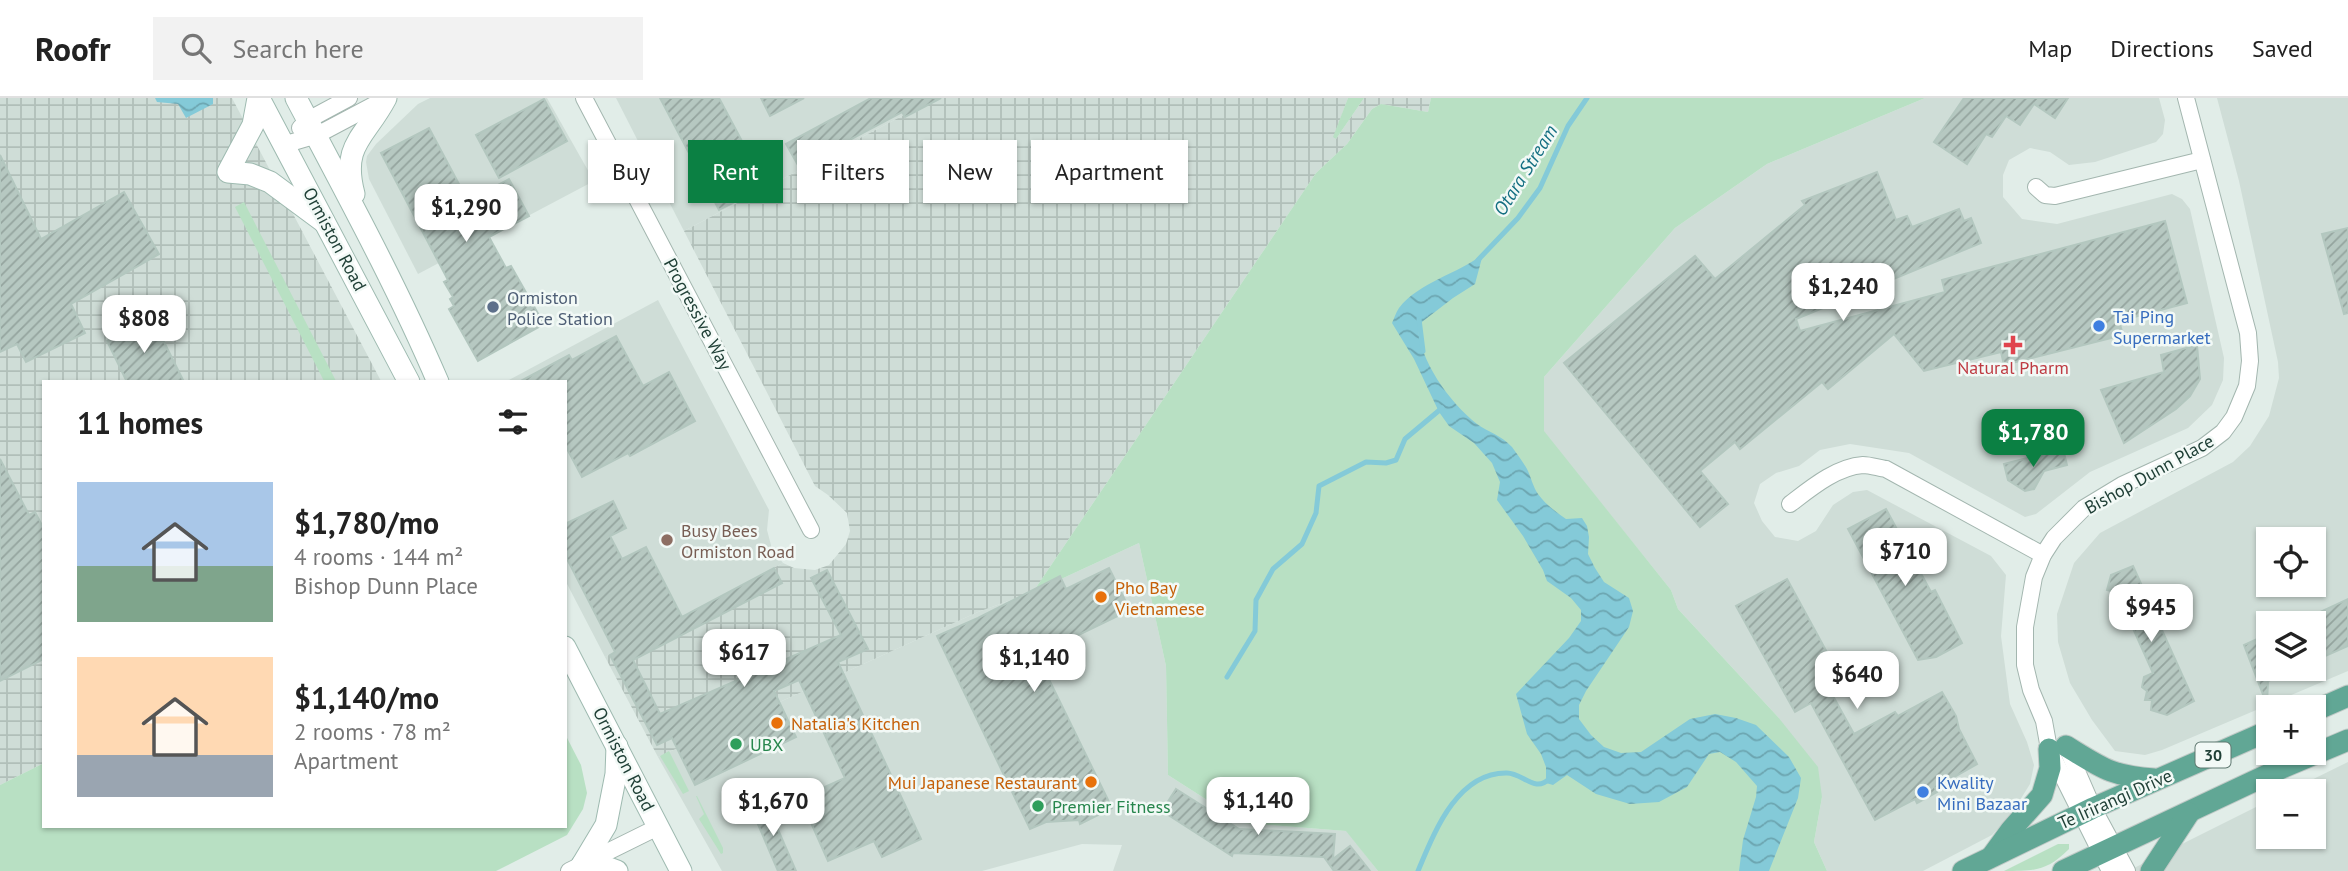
<!DOCTYPE html>
<meta charset="utf-8">
<style>
:root{--surface:#fff;--page:#f2f2f2;--text:#222;--muted:#767676;--line:#e0e0e0;--accent:#0b8043}
body{margin:0;font-family:"PT Sans",sans-serif;background:var(--page);color:var(--text);height:100vh;display:flex;flex-direction:column;font-size:26px;white-space:nowrap}
*{box-sizing:border-box;margin:0}
p{font-size:23px;color:var(--muted)}
.icon{flex:none;width:38px;height:38px;fill:none;stroke:currentColor;stroke-width:2;stroke-linecap:round;stroke-linejoin:round}
.map{position:relative;flex:1;overflow:hidden}
.panel{position:absolute;left:42px;top:282px;width:525px;height:448px;display:flex;flex-direction:column;background:var(--surface);border-radius:0px;box-shadow:0 2px 5px #0004}
.panel>*{flex:none}
.guide{position:absolute;left:588px;top:42px;width:665px;height:63px;display:flex;gap:14px}
.fabs{position:absolute;left:2256px;top:429px;display:grid;gap:14px}
.fabs a{display:grid;place-items:center;width:70px;height:70px;border-radius:0px;background:var(--surface);box-shadow:0 2px 5px #0004;font-size:35px}
.price{position:absolute;translate:-50% -60px;padding:0 16px;border-radius:14px;background:#fff;color:#222;font-size:23px;line-height:46px;filter:drop-shadow(0 2px 4px #0008)}
.price::after{content:'';position:absolute;left:50%;top:42px;width:21px;height:16px;margin-left:-10px;background:inherit;clip-path:polygon(0 0,100% 0,50% 100%)}
.price.on{background:var(--accent);color:#fff}
ul{padding:0;list-style:none}
li{display:flex;align-items:center;gap:21px;height:175px;padding:0 35px}
li span{display:grid;place-items:center;flex:none;width:196px;height:140px;border-radius:0px;color:#555}
li>.icon{margin-inline-start:auto}
span .icon{width:84px;height:84px;fill:#fffc;stroke-width:1}
li b{font-size:30px}
h2{display:flex;justify-content:space-between;align-items:center;height:84px;padding:0 35px;font-size:30px}
.pill{padding:0 24px;border-radius:0px;background:var(--surface);box-shadow:0 2px 5px #0004;font-size:24px;line-height:63px}
.pill.on{background:var(--accent);color:#fff}
header{display:flex;align-items:center;gap:42px;box-sizing:border-box;height:98px;padding:0 35px;background:var(--surface);border-bottom:2px solid var(--line)}
header strong{font-size:33px}
nav{display:flex;gap:38px;margin-inline-start:auto;font-size:24px}
.search{width:490px;height:63px;background:var(--page);display:flex;align-items:center;gap:18px;box-sizing:border-box;padding:0 24px;border-radius:0px;color:var(--muted);font-size:26px}
.map>svg:first-child{display:block}
</style>
<header>
<strong>Roofr</strong>
<div class="search"><svg class="icon" aria-label="search" viewBox="0 0 24 24"><circle cx="10" cy="10" r="6"/><path d="M15 15l6 6"/></svg>Search here</div>
<nav><a>Map</a><a>Directions</a><a>Saved</a></nav>
</header>
<div class="map">
<svg width="2348" height="773" viewBox="0 0 2348 773">
<defs>
<pattern id="industrial-grid" width="8" height="8" patternUnits="userSpaceOnUse" patternTransform="scale(1.75)"><rect width="8" height="8" fill="#cfddd7"/><path d="M0 4h8M4 0v8" fill="none" stroke="#b1bfb9"/></pattern>
<pattern id="water-waves" width="16" height="10" patternUnits="userSpaceOnUse" patternTransform="scale(1.75)"><rect width="16" height="10" fill="#84cad8"/><path d="M0 5q4-4 8 0t8 0" fill="none" stroke="#6ca5b0"/></pattern>
<pattern id="building-hatch" width="6" height="6" patternUnits="userSpaceOnUse" patternTransform="scale(1.75)"><rect width="6" height="6" fill="#b6c8c1"/><path d="M-1 1l2-2M0 6l6-6M5 7l2-2" fill="none" stroke="#94a49e"/></pattern>
</defs>
<rect width="100%" height="100%" fill="#e1ede8"/>
<g fill="#cfddd7" fill-rule="evenodd">
<polygon points="430,0 547,0 594,83 418,176 369,81 366,64 367,58 376,46 418,6"/>
<polygon points="616,0 936,0 684,133"/>
<polygon points="1925,0 2159,0 2165,22 2163,36 2156,44 2095,64 2069,67 2050,54 2030,50 2009,62 2003,77 2003,99 2022,121 2057,126 2172,96 2182,101 2190,111 2224,260 2223,282 2212,307 2188,330 2090,374 2036,416 2025,419 1909,355 1850,346 1820,352 1799,368 1776,375 1760,386 1754,405 1762,423 1775,439 1798,443 1816,433 1833,407 1853,394 1867,392 1991,458 2006,477 2001,538 2010,606 2027,644 2034,667 2030,686 2010,718 1992,737 1923,773 1827,773 1814,744 1822,699 1778,619 1678,511 1671,492 1543,333 1544,279 1675,130 1767,66"/>
<path d="M 2217,0 L 2348,0 L 2348,573 L 2162,652 L 2145,657 L 2115,653 L 2092,622 L 2070,585 L 2058,544 L 2057,516 L 2074,465 L 2100,435 L 2233,364 L 2250,348 L 2269,318 L 2279,280 L 2278,264 L 2239,83 ZM 2268,441 L 2314,441 L 2314,486 L 2268,486 ZM 2268,525 L 2314,525 L 2314,570 L 2268,570 Z"/>
<polygon points="658,202 769,412 767,432 772,451 783,465 605,559 565,482 565,284 505,284"/>
<polygon points="1139,445 1166,568 1168,677 1243,725 1347,733 1378,773 1113,773 1122,747 1082,746 982,773 722,773 658,659 978,514 1033,494"/>
<polygon points="2348,664 2348,773 2128,773 2268,703 2268,738 2314,738 2314,693 2289,693"/>
</g>
<g fill="url(#industrial-grid)">
<polygon points="0,0 232,0 381,283 44,284 44,665 0,687"/>
<polygon points="936,0 1348,0 1334,38 1336,41 1364,0 1431,0 1428,14 1381,6 1372,11 1347,46 1316,75 1033,494 978,514 658,659 605,559 783,465 794,470 815,472 829,467 846,446 850,433 847,415 828,397 815,388 684,133"/>
</g>
<g fill="#b8e0c3">
<polygon points="1348,0 1364,0 1336,41 1333,39"/>
<polygon points="1431,0 1925,0 1767,66 1675,130 1544,279 1544,333 1671,492 1678,511 1778,619 1818,669 1822,699 1814,744 1827,773 1378,773 1346,733 1243,725 1168,677 1166,568 1139,445 1033,494 1316,75 1347,46 1372,11 1381,6 1428,14"/>
<polygon points="244,104 336,283 324,283 235,109"/>
<polygon points="565,636 581,667 587,695 583,711 567,737 496,773 0,773 0,687 44,665 44,728 565,728"/>
<polygon points="669,653 689,693 683,696 660,658"/>
<polygon points="696,698 697,698 723,750 723,755 721,756 699,721 704,716"/>
<path d="M 2058,746 L 2069,746 L 2069,751 C 2047,773 2035,773 2004,773 Z"/>
</g>
<g fill="url(#water-waves)">
<polygon points="155,0 213,0 213,6 186,20 178,6 157,4"/>
<path d="M 1483,156 L 1475,186 L 1453,200 L 1418,227 C 1418,261 1450,305 1477,326 C 1489,335 1500,336 1512,349 C 1517,356 1523,364 1527,371 C 1531,379 1533,389 1538,396 C 1545,406 1556,414 1566,421 L 1582,420 L 1587,428 L 1589,439 L 1588,456 L 1595,470 L 1604,484 L 1629,500 L 1633,513 L 1629,529 L 1586,593 L 1579,607 L 1579,621 L 1591,637 L 1604,649 L 1621,655 L 1641,654 L 1690,621 L 1715,616 L 1736,620 L 1756,627 L 1789,659 L 1801,680 L 1798,700 L 1769,773 L 1739,773 L 1743,742 L 1756,699 L 1757,688 L 1736,664 L 1720,654 L 1709,656 L 1687,689 L 1659,704 L 1630,706 L 1596,696 L 1567,677 L 1553,687 L 1546,685 L 1546,669 L 1541,656 L 1527,636 L 1516,596 L 1569,540 L 1581,523 L 1581,512 L 1571,500 L 1547,483 L 1543,472 L 1523,438 L 1497,402 L 1500,384 L 1492,365 L 1474,345 L 1449,328 L 1439,314 L 1414,261 L 1392,225 C 1394,221 1396,214 1399,210 C 1419,184 1458,176 1483,156 Z"/>
</g>
<g fill="none" stroke-linecap="round" stroke-linejoin="round">
<g stroke="#84cad8" stroke-width="5">
<polyline points="1478,162 1518,120 1540,90 1568,28 1587,0"/>
<polyline points="1419,221 1423,253"/>
<polyline points="1227,579 1255,533 1256,502 1273,471 1302,446 1316,415 1319,388 1366,364 1386,365 1396,362 1405,341 1442,310"/>
<path d="M 1418,773 C 1434,735 1457,674 1507,675 C 1523,675 1535,696 1550,680"/>
</g>
</g>
<g fill="url(#building-hatch)" stroke="#b3c7bf" stroke-width="2">
<polygon points="660,0 719,0 766,88 719,112"/>
<polygon points="761,0 804,0 770,18"/>
<polygon points="871,0 941,0 905,19 902,14 799,69 786,46"/>
<polygon points="1964,0 2068,0 2055,20 2034,6 2020,27 2006,18 1992,39 1986,36 1967,66 1934,44"/>
<polygon points="544,1 567,43 499,80 476,37"/>
<polygon points="429,30 468,103 509,81 529,118 489,139 506,170 511,168 544,226 478,263 449,211 454,208 450,201 453,199 444,184 448,182 381,55"/>
<polygon points="0,57 41,141 124,94 159,156 71,206 85,235 26,264 17,246 0,254"/>
<polygon points="1877,74 1896,122 1907,118 1912,129 1959,111 1964,123 1971,120 1981,145 1796,221 1800,233 1945,194 1942,182 2165,123 2187,205 2119,223 2123,237 2004,267 2001,254 1924,273 1894,236 1828,291 1822,284 1740,351 1735,344 1700,373 1728,406 1700,429 1564,265 1695,158 1715,181 1805,107 1802,103"/>
<polygon points="2348,130 2348,215 2344,216 2322,136"/>
<polygon points="153,220 164,244 184,284 127,284 107,243"/>
<polygon points="616,238 643,288 669,274 695,323 630,358 628,355 582,379 565,347 565,284 519,284 569,257 572,262"/>
<polygon points="2197,247 2200,281 2190,298 2176,311 2124,345 2101,292 2164,274 2161,257"/>
<polygon points="2063,351 2067,367 2044,373 2034,391 2025,393 2008,382 2004,366"/>
<polygon points="0,361 29,417 35,414 44,431 44,561 0,583"/>
<polygon points="613,403 626,430 610,438 622,461 646,449 682,519 774,470 782,485 633,562 660,616 841,537 811,480 827,472 868,551 838,564 921,741 882,759 874,743 828,763 800,700 845,680 799,582 774,593 796,639 695,687 672,640 657,647 610,557 615,554 565,457 565,426"/>
<polygon points="1886,411 1931,494 1935,492 1962,545 1936,559 1918,562 1848,431"/>
<polygon points="2133,468 2194,603 2167,617 2151,612 2152,602 2145,602 2147,593 2142,589 2144,579 2153,575 2127,517 2117,514 2112,508 2115,494 2107,492 2111,477"/>
<polygon points="1109,470 1130,512 1037,557 1112,710 1080,726 1079,722 1046,724 1030,731 937,538 978,520 1060,478 1066,491"/>
<polygon points="1787,481 1847,591 1833,598 1854,636 1895,614 1898,618 1942,594 1956,618 1959,631 1977,666 1935,690 1937,694 1917,705 1915,701 1875,722 1811,605 1795,614 1736,508"/>
<polygon points="2348,501 2348,548 2314,563 2314,517"/>
<polygon points="2268,536 2268,570 2297,570 2268,583 2267,607 2244,547"/>
<polygon points="1176,691 1239,731 1335,736 1333,761 1350,748 1370,773 1334,773 1324,759 1233,755 1232,758 1162,713"/>
<polygon points="766,704 796,773 778,773 751,710"/>
</g>
<g fill="none" stroke-linecap="round" stroke-linejoin="round">
<defs>
<g id="minor">
<polyline points="584,0 811,432"/>
<polyline points="300,30 308,22 349,0"/>
<polyline points="283,47 317,37 385,1"/>
<polyline points="2036,89 2045,97 2055,98 2202,62"/>
<path d="M 1790,406 C 1811,390 1836,369 1863,367 C 1870,367 1879,370 1886,371 L 2043,457"/>
<polyline points="2066,648 2093,710 2127,773"/>
<polyline points="569,773 658,729"/>
<polyline points="2110,773 2049,651 2044,623 2031,592 2025,567 2025,529 2034,479 2043,457 2054,440 2084,410 2122,387 2202,350 2223,334 2234,319 2247,288 2250,263 2248,235 2186,0"/>
</g>
<g id="secondary">
<polyline points="258,0 253,27 228,74 250,76 270,84 324,124"/>
<polyline points="259,0 409,284"/>
<path d="M 296,0 C 345,93 396,186 438,284"/>
<path d="M 354,96 C 341,46 365,40 386,0"/>
<polyline points="565,549 681,773"/>
<polyline points="582,767 606,727 616,676 617,648"/>
<polyline points="582,767 601,767 617,773"/>
</g>
<g id="primary">
<polyline points="2314,613 2348,598"/>
<path d="M 2066,648 C 2102,670 2111,678 2154,681"/>
<polyline points="1992,758 2011,732 2042,697 2050,670 2049,651"/>
<polyline points="1963,773 2093,710 2268,633"/>
<polyline points="2063,773 2284,669 2348,642"/>
<polyline points="2151,773 2189,715"/>
</g>
</defs>
<use href="#minor" stroke="#a3b6af" stroke-width="18"/>
<use href="#secondary" stroke="#9ebab0" stroke-width="23"/>
<use href="#primary" stroke="#c1cac7" stroke-width="23"/>
<use href="#minor" stroke="#fff" stroke-width="16"/>
<use href="#secondary" stroke="#fff" stroke-width="21"/>
<use href="#primary" stroke="#61a795" stroke-width="21"/>
</g>
<circle fill="#5c6f8a" stroke="#f2f9f6" stroke-width="2.5" cx="493" cy="209" r="7"/>
<g fill="#3f7fe0" stroke="#f2f9f6" stroke-width="2.5">
<circle cx="2099" cy="228" r="7"/>
<circle cx="1923" cy="694" r="7"/>
</g>
<path fill="#e0444e" stroke="#f2f9f6" stroke-width="2.5" d="M2009.5 236.5h7v7h7v7h-7v7h-7v-7h-7v-7h7z"/>
<circle fill="#8d6e63" stroke="#f2f9f6" stroke-width="2.5" cx="667" cy="442" r="7"/>
<g fill="#e8710a" stroke="#f2f9f6" stroke-width="2.5">
<circle cx="1101" cy="499" r="7"/>
<circle cx="777" cy="625" r="7"/>
<circle cx="1091" cy="684" r="7"/>
</g>
<g fill="#2e9e5b" stroke="#f2f9f6" stroke-width="2.5">
<circle cx="736" cy="646" r="7"/>
<circle cx="1038" cy="708" r="7"/>
</g>
<g text-anchor="middle" dominant-baseline="central" stroke-width="5" stroke-linejoin="round" paint-order="stroke">
<rect fill="#f2f9f6" stroke="#5f7870" stroke-width="2" x="2195.5" y="644.5" width="35" height="25" rx="5"/>
<g font-size="16" font-weight="bold" fill="#204037">
<text x="2213" y="657">30</text>
</g>
<g font-size="18" fill="#204037" stroke="#f2f9f6">
<text transform="translate(335 141) rotate(62)">Ormiston Road</text>
<text transform="translate(698 216) rotate(62)">Progressive Way</text>
<text transform="translate(2149 376) rotate(-29)">Bishop Dunn Place</text>
<text transform="translate(624 661) rotate(63)">Ormiston Road</text>
<text transform="translate(2115 701) rotate(-24)">Te Irirangi Drive</text>
</g>
<g font-size="18" fill="#4e5e75" stroke="#f2f9f6" text-anchor="start">
<text x="507" y="199">Ormiston<tspan x="507" dy="21">Police Station</tspan></text>
</g>
<g font-size="18" fill="#366cbe" stroke="#f2f9f6" text-anchor="start">
<text x="2113" y="218">Tai Ping<tspan x="2113" dy="21">Supermarket</tspan></text>
<text x="1937" y="684">Kwality<tspan x="1937" dy="21">Mini Bazaar</tspan></text>
</g>
<g font-size="18" fill="#be3a42" stroke="#f2f9f6">
<text x="2013" y="269">Natural Pharm</text>
</g>
<g font-size="18" fill="#785e54" stroke="#f2f9f6" text-anchor="start">
<text x="681" y="432">Busy Bees<tspan x="681" dy="21">Ormiston Road</tspan></text>
</g>
<g font-size="18" fill="#c56008" stroke="#f2f9f6" text-anchor="start">
<text x="1115" y="489">Pho Bay<tspan x="1115" dy="21">Vietnamese</tspan></text>
<text x="791" y="625">Natalia's Kitchen</text>
<text x="1077" y="684" text-anchor="end">Mui Japanese Restaurant</text>
</g>
<g font-size="18" fill="#27864d" stroke="#f2f9f6" text-anchor="start">
<text x="750" y="646">UBX</text>
<text x="1052" y="708">Premier Fitness</text>
</g>
<g font-size="19" font-style="italic" fill="#146f82" stroke="#f2f9f6">
<text transform="translate(1525 72) rotate(-58)">Otara Stream</text>
</g>
</g>
</svg>
<div class="fabs">
<a><svg class="icon" aria-label="locate" viewBox="0 0 24 24"><circle cx="12" cy="12" r="6"/><path d="M12 2v4M12 18v4M2 12h4M18 12h4"/></svg></a>
<a><svg class="icon" aria-label="layers" viewBox="0 0 24 24"><path d="M12 4l9 5-9 5-9-5zM3 14l9 5 9-5"/></svg></a>
<a>+</a>
<a>−</a>
</div>
<b class="price" style="left:466px;top:146px">$1,290</b>
<b class="price" style="left:1843px;top:225px">$1,240</b>
<b class="price" style="left:144px;top:257px">$808</b>
<b class="price on" style="left:2033px;top:371px">$1,780</b>
<b class="price" style="left:1905px;top:490px">$710</b>
<b class="price" style="left:2151px;top:546px">$945</b>
<b class="price" style="left:744px;top:591px">$617</b>
<b class="price" style="left:1034px;top:596px">$1,140</b>
<b class="price" style="left:1857px;top:613px">$640</b>
<b class="price" style="left:1258px;top:739px">$1,140</b>
<b class="price" style="left:773px;top:740px">$1,670</b>
<div class="guide">
<a class="pill">Buy</a>
<a class="pill on">Rent</a>
<a class="pill">Filters</a>
<a class="pill">New</a>
<a class="pill">Apartment</a>
</div>
<section class="panel">
<h2>11 homes<svg class="icon" aria-label="filters" viewBox="0 0 24 24"><path d="M4 7h16M4 17h16"/><circle cx="9" cy="7" r="2"/><circle cx="15" cy="17" r="2"/></svg></h2>
<ul>
<li><span style="background:linear-gradient(#a9c7e8 60%,#7fa58c 0)"><svg class="icon" aria-label="home" viewBox="0 0 24 24"><path d="M3 11l9-7 9 7M6 9v11h12V9"/></svg></span><div><b>$1,780/mo</b><p>4 rooms · 144 m²</p><p>Bishop Dunn Place</p></div></li>
<li><span style="background:linear-gradient(#ffd9b3 70%,#9aa5b1 0)"><svg class="icon" aria-label="home" viewBox="0 0 24 24"><path d="M3 11l9-7 9 7M6 9v11h12V9"/></svg></span><div><b>$1,140/mo</b><p>2 rooms · 78 m²</p><p>Apartment</p></div></li>
</ul>
</section>
</div>
